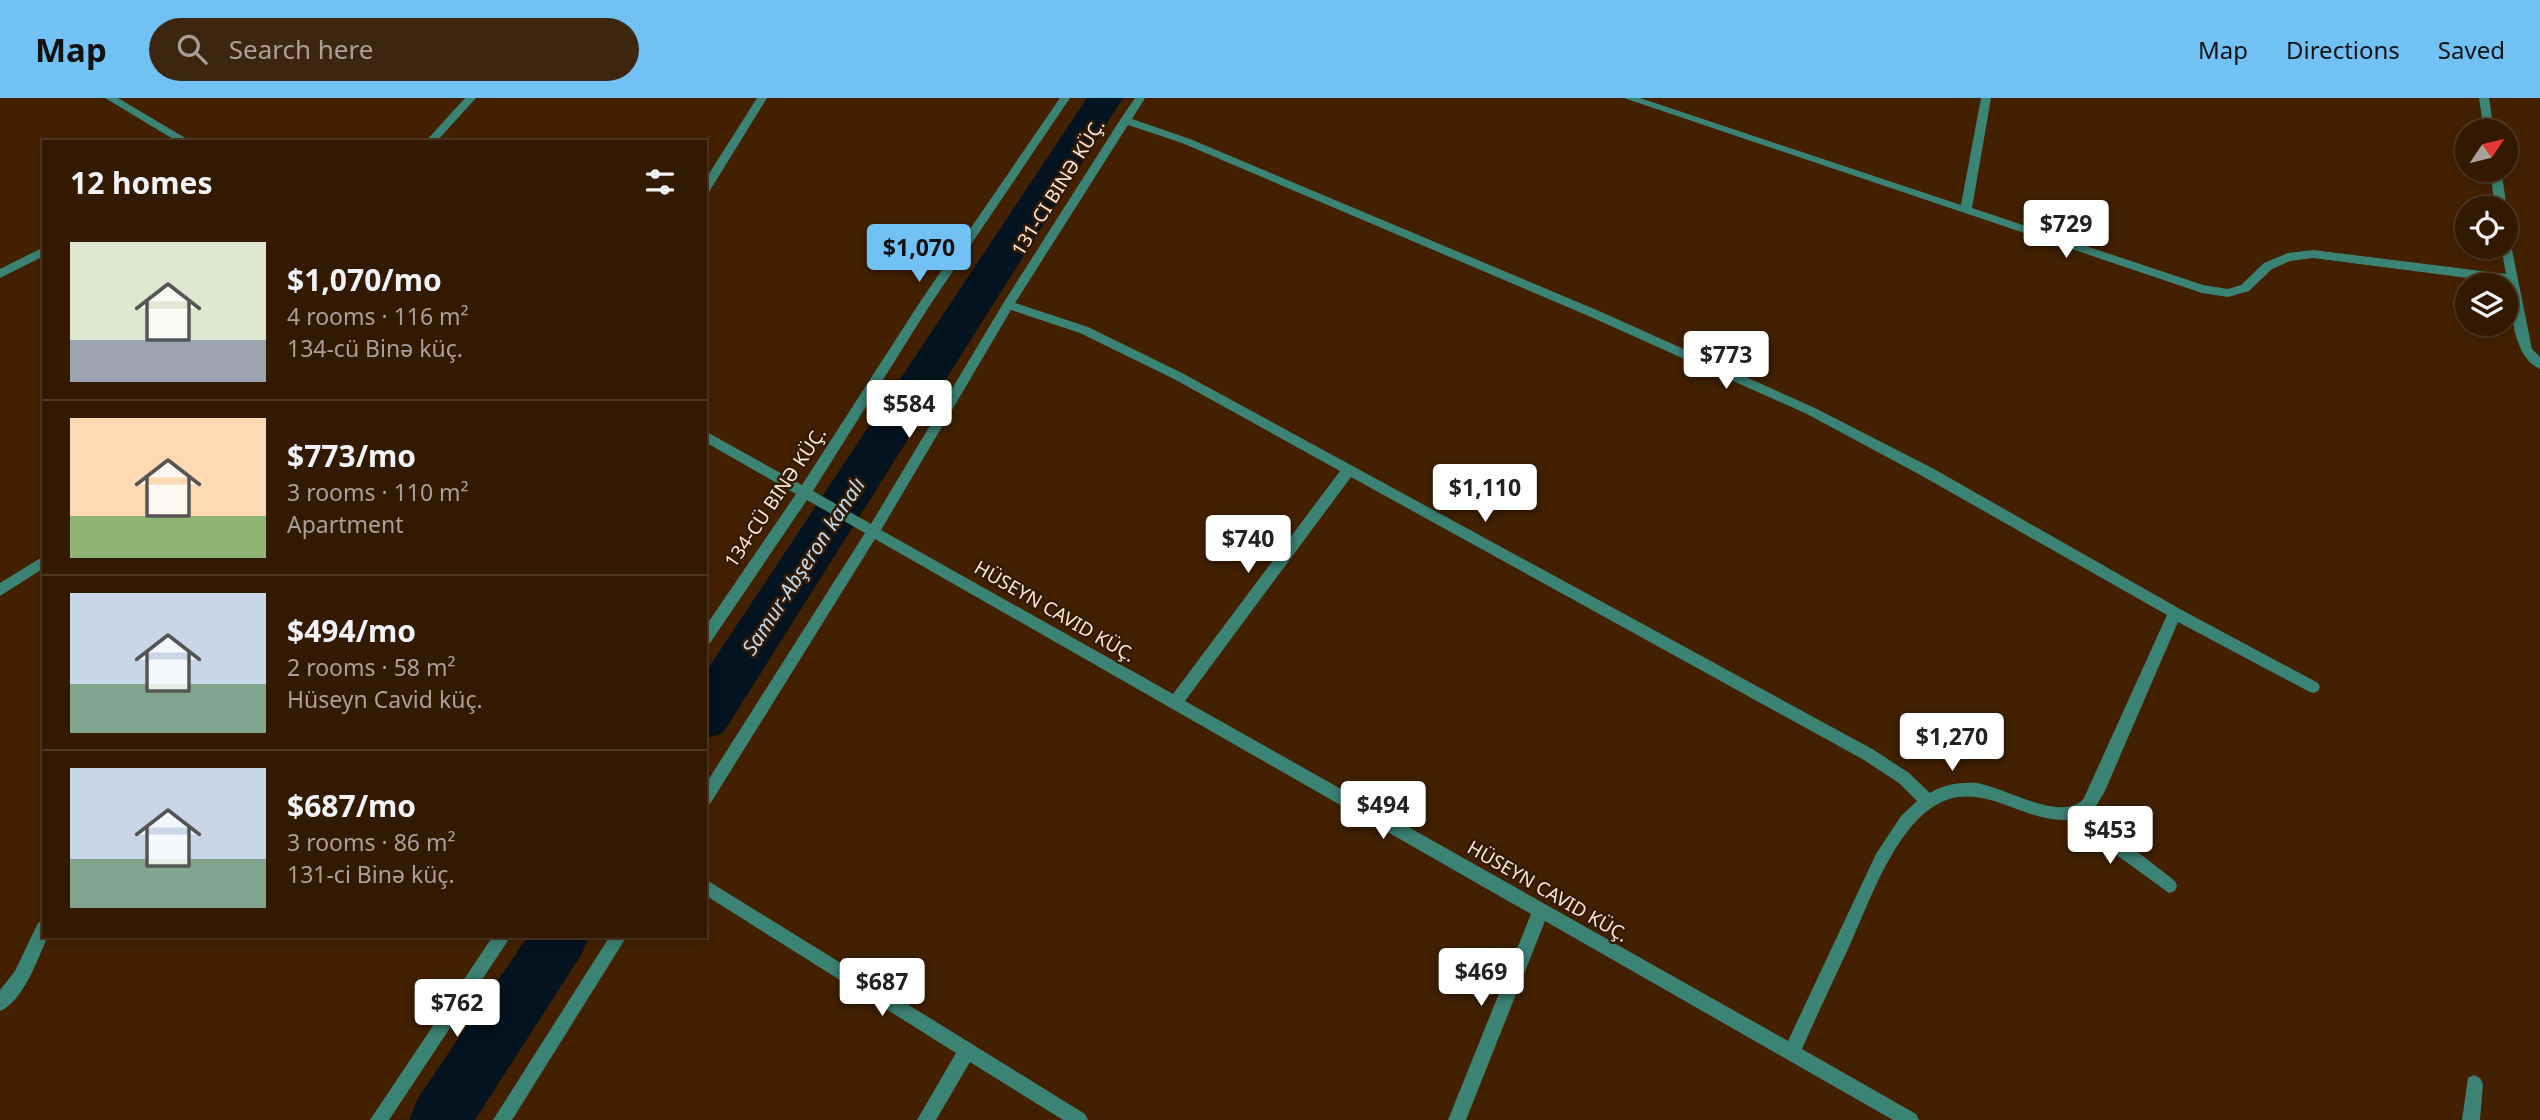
<!DOCTYPE html>
<meta charset="utf-8">
<style>
:root{--surface:#321900;--page:#3d260f;--text:#f1f3f6;--muted:#a8a099;--line:#4d3822;--accent:#72c1f5}
body{margin:0;font-family:"Noto Sans",sans-serif;background:var(--page);color:var(--text);height:100vh;display:flex;flex-direction:column;font-size:26px;white-space:nowrap}
*{box-sizing:border-box;margin:0}
p{font-size:23px;color:var(--muted)}
.icon{flex:none;width:38px;height:38px;fill:none;stroke:currentColor;stroke-width:2;stroke-linecap:round;stroke-linejoin:round}
.map{position:relative;flex:1;overflow:hidden}
.side{position:absolute;left:42px;top:42px;width:665px;height:798px;display:flex;flex-direction:column;background:var(--surface);border-radius:0px;box-shadow:0 4px 10px #0003,0 0 0 2px var(--line)}
.side>*{flex:none}
.needle{width:46px;rotate:55deg}
.fabs{position:absolute;left:2455px;top:21px;display:grid;gap:14px}
.fabs a{display:grid;place-items:center;width:63px;height:63px;border-radius:50%;background:var(--surface);box-shadow:0 4px 10px #0003,0 0 0 2px var(--line);font-size:35px}
.price{position:absolute;translate:-50% -60px;padding:0 16px;border-radius:7px;background:#fff;color:#222;font-size:23px;line-height:46px;filter:drop-shadow(0 2px 4px #0008)}
.price::after{content:'';position:absolute;left:50%;top:42px;width:21px;height:16px;margin-left:-10px;background:inherit;clip-path:polygon(0 0,100% 0,50% 100%)}
.price.on{background:var(--accent);color:#111}
ul{padding:0;list-style:none}
li{display:flex;align-items:center;gap:21px;height:175px;padding:0 28px}
li+li{border-top:2px solid var(--line)}
li span{display:grid;place-items:center;flex:none;width:196px;height:140px;border-radius:0px;color:#555}
li>.icon{margin-inline-start:auto}
span .icon{width:84px;height:84px;fill:#fffc;stroke-width:1}
li b{font-size:30px}
h2{display:flex;justify-content:space-between;align-items:center;height:84px;padding:0 28px;font-size:30px}
header{display:flex;align-items:center;gap:42px;box-sizing:border-box;height:98px;padding:0 35px;background:var(--accent);color:#111}
header strong{font-size:33px}
nav{display:flex;gap:38px;margin-inline-start:auto;font-size:24px}
.search{width:490px;height:63px;background:var(--page);display:flex;align-items:center;gap:18px;box-sizing:border-box;padding:0 24px;border-radius:38px;color:var(--muted);font-size:26px}
.map>svg:first-child{display:block}
</style>
<header>
<strong>Map</strong>
<div class="search"><svg class="icon" aria-label="search" viewBox="0 0 24 24"><circle cx="10" cy="10" r="6"/><path d="M15 15l6 6"/></svg>Search here</div>
<nav><a>Map</a><a>Directions</a><a>Saved</a></nav>
</header>
<div class="map">
<svg width="2540" height="1022" viewBox="0 0 2540 1022">
<rect width="100%" height="100%" fill="#432100"/>
<g fill="none" stroke-linecap="round" stroke-linejoin="round">
<g fill="#03131f" fill-rule="evenodd">
<polygon points="1087,0 1123,0 723,635 705,641 705,575"/>
<polygon points="528,838 589,838 581,857 475,1022 409,1022 418,1000"/>
</g>
<g fill="#3b8375" fill-rule="evenodd">
<polygon points="105,0 118,0 192,44 178,44"/>
<polygon points="465,0 476,0 436,44 425,44"/>
<polygon points="757,0 767,0 709,94 705,95 705,82"/>
<path d="M 1060,0 L 1070,0 L 928,210 L 813,393 L 871,426 L 1004,204 L 1120,22 L 1135,0 L 1145,0 L 1132,21 L 1190,41 L 1599,213 L 1815,310 L 1934,371 L 2180,511 L 2318,585 L 2320,589 L 2318,593 L 2313,595 L 2308,593 L 2178,524 L 2104,695 L 2094,711 L 2130,748 L 2175,783 L 2177,788 L 2175,793 L 2169,795 L 2118,758 L 2082,719 C 2038,733 2001,693 1958,699 C 1901,707 1870,804 1849,849 C 1833,883 1817,917 1802,951 L 1916,1016 L 1919,1022 L 1893,1022 L 1545,823 L 1466,1022 L 1448,1022 L 1531,816 L 875,441 L 710,706 L 705,708 L 705,687 L 865,435 L 807,402 L 710,545 L 705,547 L 705,529 L 796,396 L 705,344 L 705,333 L 802,387 L 920,204 ZM 1128,27 L 1182,45 L 1591,219 L 1807,316 L 1924,379 L 2167,517 L 2084,700 C 2064,726 2004,689 1977,685 C 1961,684 1944,686 1930,695 L 1909,675 L 1874,652 L 1182,275 L 1088,229 L 1015,205 ZM 1011,212 L 1080,235 L 1174,281 L 1340,373 L 1173,596 L 881,432 ZM 1351,379 L 1864,662 L 1899,685 L 1917,703 L 1901,718 L 1876,756 L 1788,943 L 1185,603 Z"/>
<path d="M 1624,0 L 1640,0 L 1961,107 L 1981,0 L 1991,0 L 1972,110 L 2203,187 L 2228,191 L 2241,187 L 2264,165 L 2288,155 L 2313,152 L 2506,176 L 2501,149 L 2506,149 L 2506,141 L 2510,142 L 2532,251 L 2540,259 L 2540,271 C 2512,259 2512,211 2507,185 L 2313,160 L 2290,163 L 2272,171 L 2249,193 L 2228,199 L 2202,195 Z"/>
<polygon points="2479,0 2489,0 2494,33 2484,33"/>
<polygon points="2490,72 2501,72 2507,110 2506,111 2495,110"/>
<polygon points="44,149 44,158 0,180 0,171"/>
<polygon points="44,458 44,470 0,498 0,485"/>
<polygon points="705,781 1085,1016 1088,1022 1063,1022 970,964 936,1022 917,1022 956,955 705,797"/>
<path d="M 44,822 L 44,838 L 48,838 C 38,860 23,904 0,913 L 0,892 L 15,873 L 38,825 Z"/>
<polygon points="493,838 511,838 389,1022 370,1022"/>
<polygon points="610,838 627,838 512,1022 493,1022"/>
<polygon points="2474,977 2480,980 2483,986 2480,1022 2462,1022 2468,980"/>
</g>
</g>
<g text-anchor="middle" dominant-baseline="central" stroke-width="5" stroke-linejoin="round" paint-order="stroke">
<g font-size="19" fill="#ffe7d6" stroke="#331a05">
<text transform="translate(1058 89) rotate(-58)">131-CI BINƏ KÜÇ.</text>
<text transform="translate(775 399) rotate(-56)">134-CÜ BINƏ KÜÇ.</text>
<text transform="translate(1055 513) rotate(30)">HÜSEYN CAVID KÜÇ.</text>
<text transform="translate(1548 793) rotate(30)">HÜSEYN CAVID KÜÇ.</text>
</g>
<g font-size="21" font-style="italic" fill="#bedaed" stroke="#331a05">
<text transform="translate(803 468) rotate(-57)">Samur-Abşeron kanalı</text>
</g>
</g>
</svg>
<div class="fabs">
<a><svg class="needle" viewBox="-14 -14 28 28"><path d="M0-13l5 13h-10z" fill="#e53935"/><path d="M0 13l5-13h-10z" fill="#a8a099"/></svg></a>
<a><svg class="icon" aria-label="locate" viewBox="0 0 24 24"><circle cx="12" cy="12" r="6"/><path d="M12 2v4M12 18v4M2 12h4M18 12h4"/></svg></a>
<a><svg class="icon" aria-label="layers" viewBox="0 0 24 24"><path d="M12 4l9 5-9 5-9-5zM3 14l9 5 9-5"/></svg></a>
</div>
<b class="price" style="left:2066px;top:162px">$729</b>
<b class="price on" style="left:919px;top:186px">$1,070</b>
<b class="price" style="left:1726px;top:293px">$773</b>
<b class="price" style="left:909px;top:342px">$584</b>
<b class="price" style="left:1485px;top:426px">$1,110</b>
<b class="price" style="left:1248px;top:477px">$740</b>
<b class="price" style="left:1952px;top:675px">$1,270</b>
<b class="price" style="left:1383px;top:743px">$494</b>
<b class="price" style="left:2110px;top:768px">$453</b>
<b class="price" style="left:1481px;top:910px">$469</b>
<b class="price" style="left:882px;top:920px">$687</b>
<b class="price" style="left:457px;top:941px">$762</b>
<section class="side">
<h2>12 homes<svg class="icon" aria-label="filters" viewBox="0 0 24 24"><path d="M4 7h16M4 17h16"/><circle cx="9" cy="7" r="2"/><circle cx="15" cy="17" r="2"/></svg></h2>
<ul>
<li><span style="background:linear-gradient(#dfe7d0 70%,#9aa5b1 0)"><svg class="icon" aria-label="home" viewBox="0 0 24 24"><path d="M3 11l9-7 9 7M6 9v11h12V9"/></svg></span><div><b>$1,070/mo</b><p>4 rooms · 116 m²</p><p>134-cü Binə küç.</p></div></li>
<li><span style="background:linear-gradient(#ffd9b3 70%,#8fb573 0)"><svg class="icon" aria-label="home" viewBox="0 0 24 24"><path d="M3 11l9-7 9 7M6 9v11h12V9"/></svg></span><div><b>$773/mo</b><p>3 rooms · 110 m²</p><p>Apartment</p></div></li>
<li><span style="background:linear-gradient(#c9d6e8 65%,#7fa58c 0)"><svg class="icon" aria-label="home" viewBox="0 0 24 24"><path d="M3 11l9-7 9 7M6 9v11h12V9"/></svg></span><div><b>$494/mo</b><p>2 rooms · 58 m²</p><p>Hüseyn Cavid küç.</p></div></li>
<li><span style="background:linear-gradient(#c9d6e8 65%,#7fa58c 0)"><svg class="icon" aria-label="home" viewBox="0 0 24 24"><path d="M3 11l9-7 9 7M6 9v11h12V9"/></svg></span><div><b>$687/mo</b><p>3 rooms · 86 m²</p><p>131-ci Binə küç.</p></div></li>
</ul>
</section>
</div>
